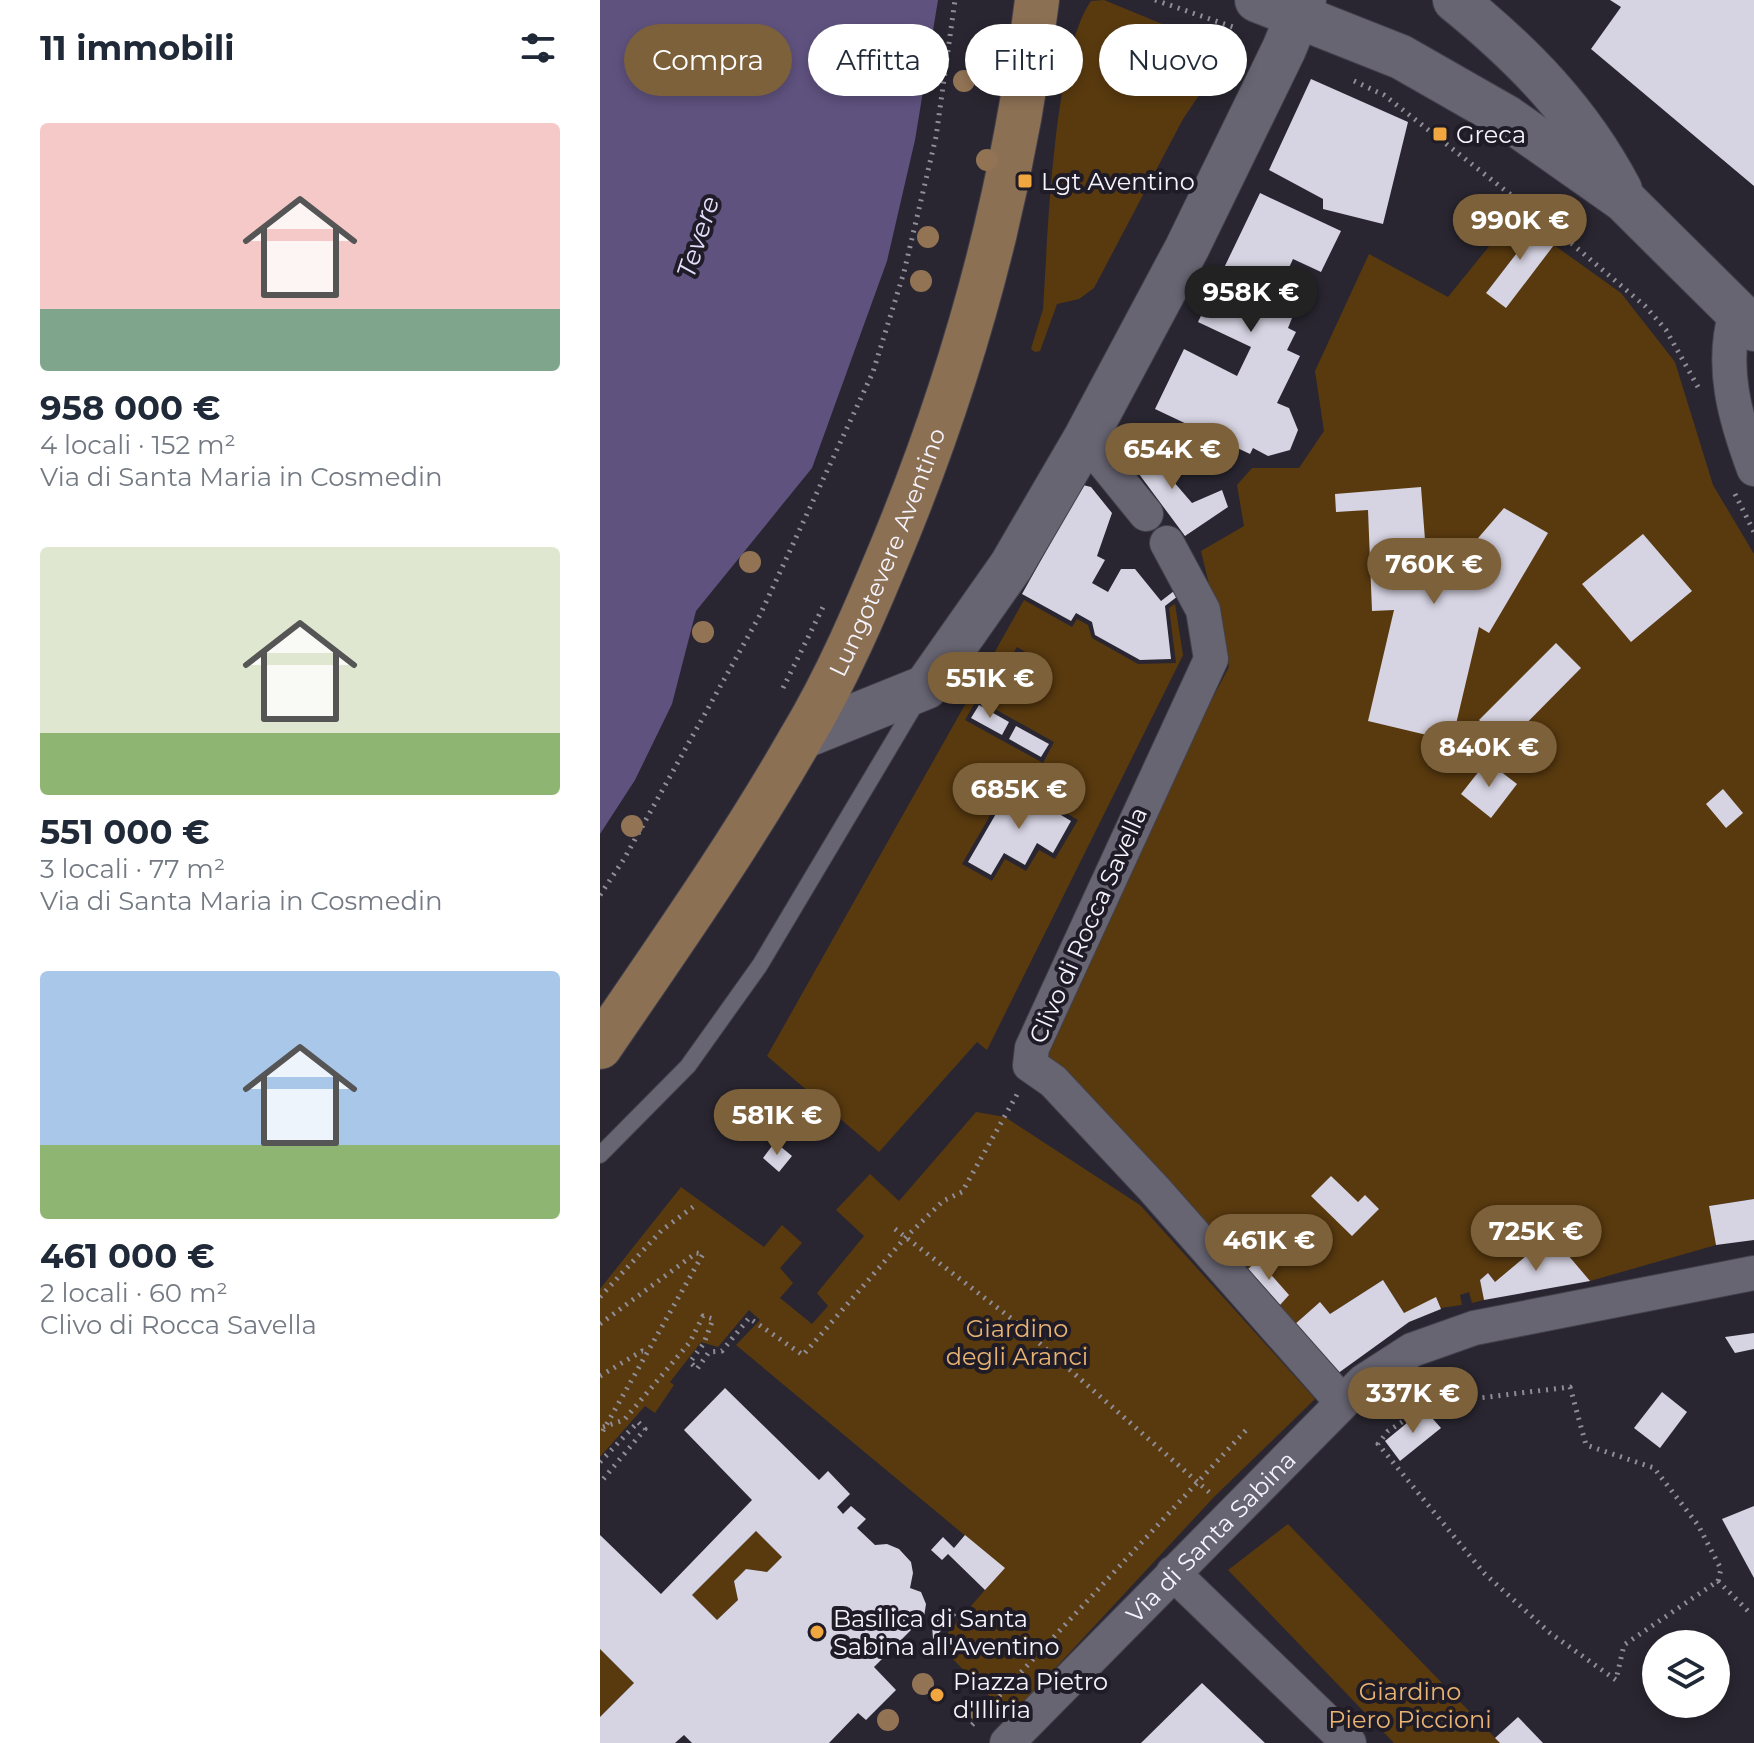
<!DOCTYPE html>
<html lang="it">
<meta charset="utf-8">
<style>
:root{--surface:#fff;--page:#f6f6f7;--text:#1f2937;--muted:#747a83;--accent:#7d613b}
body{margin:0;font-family:Montserrat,sans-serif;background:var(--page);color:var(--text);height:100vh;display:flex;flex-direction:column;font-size:30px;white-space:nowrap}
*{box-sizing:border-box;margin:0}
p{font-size:26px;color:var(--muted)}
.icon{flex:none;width:44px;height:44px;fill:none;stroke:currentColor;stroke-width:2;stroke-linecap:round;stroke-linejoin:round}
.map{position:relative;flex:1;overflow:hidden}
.details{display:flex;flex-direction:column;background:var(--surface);width:600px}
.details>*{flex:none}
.banner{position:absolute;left:24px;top:24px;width:760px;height:72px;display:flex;gap:16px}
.buttons{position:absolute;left:1042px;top:1630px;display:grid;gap:16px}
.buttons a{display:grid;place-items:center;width:88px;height:88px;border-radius:50%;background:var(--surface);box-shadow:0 4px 12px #0003;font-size:40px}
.price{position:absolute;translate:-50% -68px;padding:0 18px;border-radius:28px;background:var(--accent);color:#fff;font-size:26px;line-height:52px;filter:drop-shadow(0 2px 4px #0008)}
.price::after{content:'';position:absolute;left:50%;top:48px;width:24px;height:18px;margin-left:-12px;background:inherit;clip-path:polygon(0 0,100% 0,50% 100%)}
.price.active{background:#222;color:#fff}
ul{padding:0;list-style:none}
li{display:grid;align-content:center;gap:16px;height:424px;padding:0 40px}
li span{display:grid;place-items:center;height:248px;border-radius:8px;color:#555}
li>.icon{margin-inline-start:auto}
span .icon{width:144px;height:144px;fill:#fffc;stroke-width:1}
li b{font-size:34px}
h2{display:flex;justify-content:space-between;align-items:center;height:96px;padding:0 40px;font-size:34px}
.tag{padding:0 28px;border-radius:36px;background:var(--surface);box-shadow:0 4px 12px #0003;font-size:28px;line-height:72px}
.tag.active{background:var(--accent);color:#fff}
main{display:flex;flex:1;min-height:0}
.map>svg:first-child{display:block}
</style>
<main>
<section class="details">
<h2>11 immobili<svg class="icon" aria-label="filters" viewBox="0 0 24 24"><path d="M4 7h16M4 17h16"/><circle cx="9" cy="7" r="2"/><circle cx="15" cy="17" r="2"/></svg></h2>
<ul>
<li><span style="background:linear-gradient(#f6c9c9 75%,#7fa58c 0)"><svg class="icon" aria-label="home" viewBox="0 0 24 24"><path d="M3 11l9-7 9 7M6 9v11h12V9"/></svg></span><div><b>958 000 €</b><p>4 locali · 152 m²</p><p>Via di Santa Maria in Cosmedin</p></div></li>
<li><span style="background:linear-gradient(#dfe7d0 75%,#8fb573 0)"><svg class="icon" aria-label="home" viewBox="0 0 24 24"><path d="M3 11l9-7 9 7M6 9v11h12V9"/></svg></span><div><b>551 000 €</b><p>3 locali · 77 m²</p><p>Via di Santa Maria in Cosmedin</p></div></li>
<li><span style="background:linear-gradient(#a9c7e8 70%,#8fb573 0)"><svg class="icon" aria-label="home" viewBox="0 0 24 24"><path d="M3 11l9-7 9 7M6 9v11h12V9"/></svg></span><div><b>461 000 €</b><p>2 locali · 60 m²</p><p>Clivo di Rocca Savella</p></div></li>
</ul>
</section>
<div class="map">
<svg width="1154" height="1743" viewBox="0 0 1154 1743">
<rect width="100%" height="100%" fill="#292631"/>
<g fill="#593a0f" fill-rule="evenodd">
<path d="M 504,0 L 613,45 L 621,52 L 622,61 L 583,119 L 494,288 L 479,299 L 457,304 L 440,351 L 435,352 L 431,349 L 443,309 C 448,238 453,55 491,1 Z"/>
<polygon points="903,229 923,245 886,293 954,245 1021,293 1075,362 1113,485 1154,554 1154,1199 1109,1206 1116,1245 990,1281 895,1282 888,1273 880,1280 884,1300 872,1303 869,1292 860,1295 862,1305 804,1313 783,1280 730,1314 719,1303 694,1325 680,1305 688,1295 658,1260 648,1269 439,1058 553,811 629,667 601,551 644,526 637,485 652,468 699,468 724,431 715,371 769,254 848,297"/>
<path d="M 424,600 L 472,627 L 477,619 L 488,625 L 492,638 L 538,664 L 576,663 L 569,608 L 575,604 L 583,655 L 387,1050 L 377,1042 L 279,1152 L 167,1056 ZM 417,647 L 439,660 L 417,698 L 395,686 ZM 377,699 L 454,742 L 443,763 L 365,720 ZM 410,781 L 478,820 L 455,859 L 439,850 L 426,871 L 405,859 L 392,881 L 362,864 Z"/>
<polygon points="376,1112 405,1117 540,1205 715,1399 614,1497 410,1717 338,1644 404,1568 136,1345 160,1320 149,1310 118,1347 101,1342 70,1382 74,1385 55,1413 45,1406 0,1457 0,1289 81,1187 164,1247 182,1225 202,1243 180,1268 193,1283 180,1298 212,1324 228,1306 217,1293 264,1236 236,1210 270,1174 299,1201"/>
<polygon points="688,1524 900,1743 794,1743 628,1570"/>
<polygon points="156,1531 182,1557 167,1572 146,1569 134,1581 138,1600 117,1620 92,1595"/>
<polygon points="0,1649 34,1683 0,1717"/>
</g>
<polygon fill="#5f527f" points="0,0 338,0 315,140 287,261 212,468 96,611 72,704 35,780 0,834"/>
<g fill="#d6d3e2" fill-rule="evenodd">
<polygon points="1010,0 1154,0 1154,186 991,49 1021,7"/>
<polygon points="711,79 808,122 783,224 723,209 723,199 669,170"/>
<polygon points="660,193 741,231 721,272 693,259 677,294 690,300 683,314 692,318 688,328 696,332 687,350 700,356 677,403 689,408 698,430 690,450 668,456 653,448 650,454 555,409 584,349 637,376 651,347 598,322"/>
<polygon points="911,214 954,245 906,308 886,293 923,245 903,229"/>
<polygon points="524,435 548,452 592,503 622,490 628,507 585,536 516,443"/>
<polygon points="483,485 491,487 512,513 497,556 505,560 492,583 508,592 521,569 535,569 561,601 574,591 578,596 565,606 571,659 540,660 495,635 492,622 476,613 471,621 422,594"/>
<polygon points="821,487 826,553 833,553 836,587 904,508 948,533 889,633 879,627 852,741 768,721 794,610 772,611 768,510 736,512 735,494"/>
<polygon points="1043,534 1092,591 1031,642 982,584"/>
<polygon points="956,643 981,668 905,745 879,720"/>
<polygon points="379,705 409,722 402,735 371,718"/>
<polygon points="416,726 449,744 441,757 409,739"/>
<polygon points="887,761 917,784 891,818 861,794"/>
<polygon points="412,786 471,821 453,853 437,843 425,865 404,853 391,875 368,862"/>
<polygon points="1123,789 1143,813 1126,828 1106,804"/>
<polygon points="175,1142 192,1156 179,1172 163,1158"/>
<polygon points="731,1176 758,1202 765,1195 779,1209 752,1236 711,1196"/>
<polygon points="1154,1199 1154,1240 1116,1245 1109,1206"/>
<polygon points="951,1235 990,1281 884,1300 880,1280 888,1273 895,1282"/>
<polygon points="658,1260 689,1295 680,1305 648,1269"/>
<polygon points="783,1280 804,1313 836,1297 841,1309 809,1322 737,1374 694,1325 720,1302 730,1314"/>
<polygon points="1154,1333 1154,1349 1135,1353 1125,1337"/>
<path d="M 125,1388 L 219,1480 L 228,1471 L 250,1494 L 237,1507 L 243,1514 L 251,1506 L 266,1519 L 257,1528 L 275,1545 L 287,1544 L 299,1549 L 311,1562 L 313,1573 L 310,1588 L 321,1592 L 326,1604 L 324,1617 L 274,1667 L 296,1690 L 266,1720 L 258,1713 L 229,1743 L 92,1743 L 84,1735 L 75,1743 L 0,1743 L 0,1717 L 34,1683 L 0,1649 L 0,1535 L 61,1594 L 152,1500 L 84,1430 ZM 156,1531 L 182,1557 L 167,1572 L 146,1569 L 134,1581 L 138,1600 L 117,1620 L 92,1595 Z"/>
<polygon points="1062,1392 1087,1412 1060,1448 1034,1428"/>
<polygon points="824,1409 841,1428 800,1461 785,1441"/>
<polygon points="1154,1506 1154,1578 1122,1519"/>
<polygon points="365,1535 405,1568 385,1590 348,1554 342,1560 331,1550 343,1537 354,1548"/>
<polygon points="349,1608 356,1615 333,1639 332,1625"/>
<polygon points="602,1683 665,1743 541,1743"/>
<polygon points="918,1717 920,1719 943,1743 900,1743 895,1738"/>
</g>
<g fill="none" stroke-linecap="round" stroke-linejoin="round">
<defs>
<polyline id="lane" points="0,1155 88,1066 160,965 316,703"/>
<g id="street">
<path d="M 1136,312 C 1120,366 1135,418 1154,469"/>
<polyline points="485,439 546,514"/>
<polyline points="567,543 603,610 611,659 432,1048 430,1065 453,1081 554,1189 742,1402"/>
<polyline points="573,1573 749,1743"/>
<path id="s1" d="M 407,1743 L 764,1381 L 812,1350 L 874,1328 L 1154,1273"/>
</g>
<g id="secondary">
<polyline points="657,0 801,57 906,117 1024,200 1154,329"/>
<path d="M 855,0 C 923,55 979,112 1020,190"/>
<polyline points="202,737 326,687 411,566 485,439 587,248 684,49 704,0"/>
</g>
<g id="primary">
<path id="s2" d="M 0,1047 C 69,946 140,845 201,738 C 237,678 265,612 292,547 C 365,371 414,190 437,0"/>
</g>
</defs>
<use href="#lane" stroke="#43414b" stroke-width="18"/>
<use href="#street" stroke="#43414b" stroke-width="36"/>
<use href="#secondary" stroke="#43414b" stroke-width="46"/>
<use href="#primary" stroke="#43414b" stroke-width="46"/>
<g stroke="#8f8d97" stroke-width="5" stroke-dasharray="2 6" stroke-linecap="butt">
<polyline points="555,0 633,27"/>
<polyline points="754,81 784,95 958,232 1045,306 1066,330 1098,387"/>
<polyline points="1135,494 1154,532"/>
<polyline points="183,688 223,607"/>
<polyline points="0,895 24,859 160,615 273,372 304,272 336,137 355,0"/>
<polyline points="295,1229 412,1319 610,1493"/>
<polyline points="0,1297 62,1230 97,1204"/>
<polyline points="0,1324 96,1253 103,1254 0,1436"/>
<polyline points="0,1376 42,1351 47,1352"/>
<polygon points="970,1387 986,1445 1054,1468 1098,1525 1121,1569 1118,1581 1024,1645 1016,1680 950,1633 884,1573 778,1444 788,1431 830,1404"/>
<polyline points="3,1427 24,1420 90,1342 103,1316 113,1319 104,1343 90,1362 97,1369 109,1352 122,1351 149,1318 203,1355 305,1238 343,1201 362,1192 419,1091"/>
<polyline points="0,1462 38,1422 45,1429 0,1483"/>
<polyline points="1118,1581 1149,1612"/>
<polyline points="372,1725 647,1429"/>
</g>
<use href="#lane" stroke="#686573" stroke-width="16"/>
<use href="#street" stroke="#686573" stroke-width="34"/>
<use href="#secondary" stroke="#686573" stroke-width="44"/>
<use href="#primary" stroke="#8c7054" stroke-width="44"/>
</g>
<g fill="#927455">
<circle cx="364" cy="81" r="11"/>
<circle cx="387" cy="160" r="11"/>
<circle cx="328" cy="237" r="11"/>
<circle cx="321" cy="281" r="11"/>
<circle cx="150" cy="562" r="11"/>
<circle cx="103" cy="632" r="11"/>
<circle cx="32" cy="826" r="11"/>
<circle cx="323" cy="1684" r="11"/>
<circle cx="379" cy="1710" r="11"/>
<circle cx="288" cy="1720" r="11"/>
</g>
<g fill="#f1a63f" stroke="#1f1c27" stroke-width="3">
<rect x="832" y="126" width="16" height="16" rx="4"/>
<rect x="417" y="173" width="16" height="16" rx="4"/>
<circle cx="217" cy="1632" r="8"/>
<circle cx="337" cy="1695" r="8"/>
</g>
<g text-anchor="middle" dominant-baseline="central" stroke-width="8" stroke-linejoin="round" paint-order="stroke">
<g font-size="24" fill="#f5f3fc" stroke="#1f1c27" text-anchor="start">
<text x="856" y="134">Greca</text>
<text x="441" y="181">Lgt Aventino</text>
<text x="233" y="1618">Basilica di Santa<tspan x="233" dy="28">Sabina all'Aventino</tspan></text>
<text x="353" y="1681">Piazza Pietro<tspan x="353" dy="28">d'Illiria</tspan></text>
</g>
<g font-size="24" fill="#f5f3fc" stroke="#1f1c27">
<text stroke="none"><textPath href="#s2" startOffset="574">Lungotevere Aventino</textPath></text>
<text transform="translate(488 925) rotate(-66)">Clivo di Rocca Savella</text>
<text stroke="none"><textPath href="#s1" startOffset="290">Via di Santa Sabina</textPath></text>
</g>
<g font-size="24" fill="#e8b373" stroke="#1f1c27">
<text x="417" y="1328">Giardino<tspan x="417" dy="28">degli Aranci</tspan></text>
<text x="810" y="1691">Giardino<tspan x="810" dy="28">Piero Piccioni</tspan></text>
</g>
<g font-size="26" font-style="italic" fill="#e4ddfb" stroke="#1f1c27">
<text transform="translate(98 237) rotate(-72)">Tevere</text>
</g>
</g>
</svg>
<div class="buttons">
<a><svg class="icon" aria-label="layers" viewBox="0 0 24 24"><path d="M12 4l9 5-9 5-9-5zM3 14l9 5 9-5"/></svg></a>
</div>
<b class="price" style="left:920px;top:262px">990K €</b>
<b class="price active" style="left:651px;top:334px">958K €</b>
<b class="price" style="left:572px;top:491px">654K €</b>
<b class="price" style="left:834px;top:606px">760K €</b>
<b class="price" style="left:390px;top:720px">551K €</b>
<b class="price" style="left:889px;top:789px">840K €</b>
<b class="price" style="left:419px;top:831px">685K €</b>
<b class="price" style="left:177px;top:1157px">581K €</b>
<b class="price" style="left:936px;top:1273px">725K €</b>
<b class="price" style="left:669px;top:1282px">461K €</b>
<b class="price" style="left:813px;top:1435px">337K €</b>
<div class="banner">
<a class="tag active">Compra</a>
<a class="tag">Affitta</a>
<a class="tag">Filtri</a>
<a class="tag">Nuovo</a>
</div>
</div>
</main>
